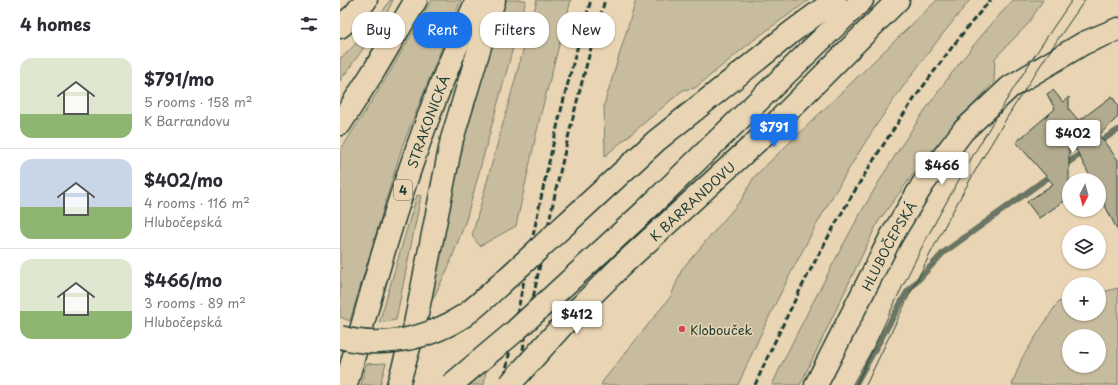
<!DOCTYPE html>
<meta charset="utf-8">
<style>
:root{--surface:#fff;--page:#f7f7f7;--text:#2b2b33;--muted:#7c7c81;--line:#e1e1e2;--accent:#1a73e8}
body{margin:0;font-family:"Playpen Sans",sans-serif;background:var(--page);color:var(--text);height:100vh;display:flex;flex-direction:column;font-size:15px;white-space:nowrap}
*{box-sizing:border-box;margin:0}
p{font-size:13px;color:var(--muted)}
.icon{flex:none;width:22px;height:22px;fill:none;stroke:currentColor;stroke-width:2;stroke-linecap:round;stroke-linejoin:round}
.map{position:relative;flex:1;overflow:hidden}
.drawer{display:flex;flex-direction:column;background:var(--surface);width:340px}
.drawer>*{flex:none}
.hud{position:absolute;left:12px;top:12px;width:380px;height:36px;display:flex;gap:8px}
.needle{width:26px;rotate:186deg}
.controls{position:absolute;left:722px;top:173px;display:grid;gap:8px}
.controls a{display:grid;place-items:center;width:44px;height:44px;border-radius:50%;background:var(--surface);box-shadow:0 1px 3px #0004;font-size:20px}
.price{position:absolute;translate:-50% -34px;padding:0 9px;border-radius:4px;background:#fff;color:#222;font-size:13px;line-height:26px;filter:drop-shadow(0 1px 2px #0008)}
.price::after{content:'';position:absolute;left:50%;top:24px;width:12px;height:9px;margin-left:-6px;background:inherit;clip-path:polygon(0 0,100% 0,50% 100%)}
.price.active{background:var(--accent);color:#fff}
ul{padding:0;list-style:none}
li{display:flex;align-items:center;gap:12px;height:100px;padding:0 20px}
li+li{border-top:1px solid var(--line)}
li span{display:grid;place-items:center;flex:none;width:112px;height:80px;border-radius:12px;color:#555}
li>.icon{margin-inline-start:auto}
span .icon{width:48px;height:48px;fill:#fffc;stroke-width:1}
li b{font-size:17px}
h2{display:flex;justify-content:space-between;align-items:center;height:48px;padding:0 20px;font-size:17px}
.tag{padding:0 14px;border-radius:16px;background:var(--surface);box-shadow:0 1px 3px #0004;font-size:14px;line-height:36px}
.tag.active{background:var(--accent);color:#fff}
main{display:flex;flex:1;min-height:0}
.map>svg:first-child{display:block}
</style>
<main>
<section class="drawer">
<h2>4 homes<svg class="icon" aria-label="filters" viewBox="0 0 24 24"><path d="M4 7h16M4 17h16"/><circle cx="9" cy="7" r="2"/><circle cx="15" cy="17" r="2"/></svg></h2>
<ul>
<li><span style="background:linear-gradient(#dfe7d0 70%,#8fb573 0)"><svg class="icon" aria-label="home" viewBox="0 0 24 24"><path d="M3 11l9-7 9 7M6 9v11h12V9"/></svg></span><div><b>$791/mo</b><p>5 rooms · 158 m²</p><p>K Barrandovu</p></div></li>
<li><span style="background:linear-gradient(#c9d6e8 60%,#8fb573 0)"><svg class="icon" aria-label="home" viewBox="0 0 24 24"><path d="M3 11l9-7 9 7M6 9v11h12V9"/></svg></span><div><b>$402/mo</b><p>4 rooms · 116 m²</p><p>Hlubočepská</p></div></li>
<li><span style="background:linear-gradient(#dfe7d0 65%,#8fb573 0)"><svg class="icon" aria-label="home" viewBox="0 0 24 24"><path d="M3 11l9-7 9 7M6 9v11h12V9"/></svg></span><div><b>$466/mo</b><p>3 rooms · 89 m²</p><p>Hlubočepská</p></div></li>
</ul>
</section>
<div class="map">
<svg width="778" height="385" viewBox="0 0 778 385">
<rect width="100%" height="100%" fill="#e9d5b3"/>
<filter id="ink" filterUnits="userSpaceOnUse"><feTurbulence type="fractalNoise" baseFrequency=".025" numOctaves="2"/><feDisplacementMap in="SourceGraphic" scale="8" xChannelSelector="R" yChannelSelector="G"/><feConvolveMatrix kernelMatrix="1 2 1 2 8 2 1 2 1" color-interpolation-filters="sRGB"/></filter>
<g filter="url(#ink)">
<g fill="#c8bc9e" stroke="#747c69" fill-rule="evenodd">
<polygon points="50,0 53,0 43,21 0,81 0,58 5,55 36,22"/>
<polygon points="92,0 121,0 62,147 10,321 0,317 0,271 2,268 0,266 0,151 45,80"/>
<polygon points="164,0 186,0 126,220 109,266 90,305 117,157"/>
<polygon points="197,0 231,0 200,117 176,226 140,246 132,236"/>
<polygon points="296,0 469,0 415,39 355,88 343,90 265,156 264,105"/>
<path d="M 597,0 L 630,0 C 587,53 545,108 510,167 C 468,236 430,311 398,385 L 261,385 L 263,381 L 331,296 L 342,269 L 402,199 L 414,177 Z"/>
<path d="M 673,0 L 703,0 L 688,24 L 655,58 L 654,82 L 585,158 L 538,222 L 460,385 L 432,385 C 447,352 464,319 481,287 C 533,185 594,85 673,0 Z"/>
<polygon points="77,195 81,196 56,320 39,323"/>
<path d="M 778,288 L 778,385 L 672,385 L 682,358 L 718,302 L 729,300 L 729,314 L 759,314 L 759,293 ZM 729,336 L 759,336 L 759,366 L 729,366 Z"/>
<polygon points="46,363 40,385 21,385 26,364"/>
<polygon points="146,370 144,385 129,385"/>
</g>
<g fill="none" stroke-linecap="round" stroke-linejoin="round">
<g stroke="#6a7563" stroke-width="6">
<polyline points="756,144 778,130"/>
<polyline points="723,166 745,151"/>
<polyline points="515,385 567,292 603,253 714,173"/>
</g>
</g>
<polygon fill="#b2ab90" stroke="#1f3d34" points="713,90 723,102 729,97 729,109 739,121 772,96 778,106 778,117 759,135 778,160 778,231 759,194 759,180 752,180 729,136 729,204 726,200 699,218 687,202 713,184 676,142 715,109 707,94"/>
<g fill="none" stroke-linecap="round" stroke-linejoin="round">
<defs>
<g id="secondary">
<path id="s1" d="M 282,265 L 426,133 L 558,0"/>
<path id="s2" d="M 476,385 L 551,237 L 583,184 L 623,131 L 670,87 L 744,43 L 778,29"/>
</g>
<g id="primary">
<polyline points="0,27 14,15 26,0"/>
<polyline points="0,124 35,69 76,0"/>
<polyline points="305,211 522,0"/>
<polyline points="226,224 316,141 453,31 495,0"/>
<path id="s3" d="M 6,385 C 30,296 55,207 87,121 C 102,80 119,40 137,0"/>
<polyline points="58,385 73,334 112,139 154,0"/>
</g>
</defs>
<use href="#secondary" stroke="#1f3d34" stroke-width="25"/>
<use href="#primary" stroke="#1f3d34" stroke-width="25"/>
<use href="#secondary" stroke="#e9d5b3" stroke-width="22"/>
<use href="#primary" stroke="#e9d5b3" stroke-width="22"/>
<g stroke="#1f3d34" stroke-width="1">
<path d="M 516,385 C 538,338 560,290 584,243 C 629,159 678,78 732,0"/>
<path d="M 526,385 C 561,311 597,237 638,166 C 671,109 707,54 745,0"/>
</g>
<g stroke="#1f3d34" stroke-width="3" stroke-dasharray="6 3" stroke-linecap="butt">
<path d="M 163,385 C 189,256 213,126 251,0"/>
<path d="M 176,385 C 201,256 227,126 265,0"/>
<path d="M 415,385 C 461,281 516,180 582,88 C 604,58 626,27 651,0"/>
</g>
<defs>
<polyline id="secondary-bridge" points="169,385 231,316 282,265"/>
<g id="primary-bridge">
<path d="M 0,337 C 41,349 89,339 125,315 C 140,304 153,291 166,279 C 186,261 206,242 226,224"/>
<polyline points="111,385 174,332 305,211"/>
</g>
</defs>
<use href="#secondary-bridge" stroke="#1f3d34" stroke-width="25" stroke-linecap="butt"/>
<use href="#primary-bridge" stroke="#1f3d34" stroke-width="25" stroke-linecap="butt"/>
<use href="#secondary-bridge" stroke="#e9d5b3" stroke-width="22"/>
<use href="#primary-bridge" stroke="#e9d5b3" stroke-width="22"/>
</g>
</g>
<circle fill="#d1495b" stroke="#e9d5b3" stroke-width="1.5" cx="342" cy="329" r="4"/>
<g text-anchor="middle" dominant-baseline="central" stroke-width="3" stroke-linejoin="round" paint-order="stroke">
<rect fill="#e9d5b3" stroke="#5c6b5a" stroke-width="1" x="54" y="180" width="18" height="20" rx="3"/>
<g font-size="12" font-weight="bold" fill="#1f3d34">
<text x="63" y="190">4</text>
</g>
<g font-size="13" fill="#1f3d34" stroke="#e9d5b3">
<text stroke="none"><textPath href="#s3" startOffset="276">STRAKONICKÁ</textPath></text>
<text stroke="none"><textPath href="#s1" startOffset="95">K BARRANDOVU</textPath></text>
<text stroke="none"><textPath href="#s2" startOffset="157">HLUBOČEPSKÁ</textPath></text>
</g>
<g font-size="13" fill="#1f3d34" stroke="#e9d5b3" text-anchor="start">
<text x="350" y="329">Klobouček</text>
</g>
</g>
</svg>
<div class="controls">
<a><svg class="needle" viewBox="-14 -14 28 28"><path d="M0-13l5 13h-10z" fill="#e53935"/><path d="M0 13l5-13h-10z" fill="#7c7c81"/></svg></a>
<a><svg class="icon" aria-label="layers" viewBox="0 0 24 24"><path d="M12 4l9 5-9 5-9-5zM3 14l9 5 9-5"/></svg></a>
<a>+</a>
<a>−</a>
</div>
<b class="price active" style="left:434px;top:148px">$791</b>
<b class="price" style="left:733px;top:154px">$402</b>
<b class="price" style="left:602px;top:186px">$466</b>
<b class="price" style="left:237px;top:335px">$412</b>
<div class="hud">
<a class="tag">Buy</a>
<a class="tag active">Rent</a>
<a class="tag">Filters</a>
<a class="tag">New</a>
</div>
</div>
</main>
